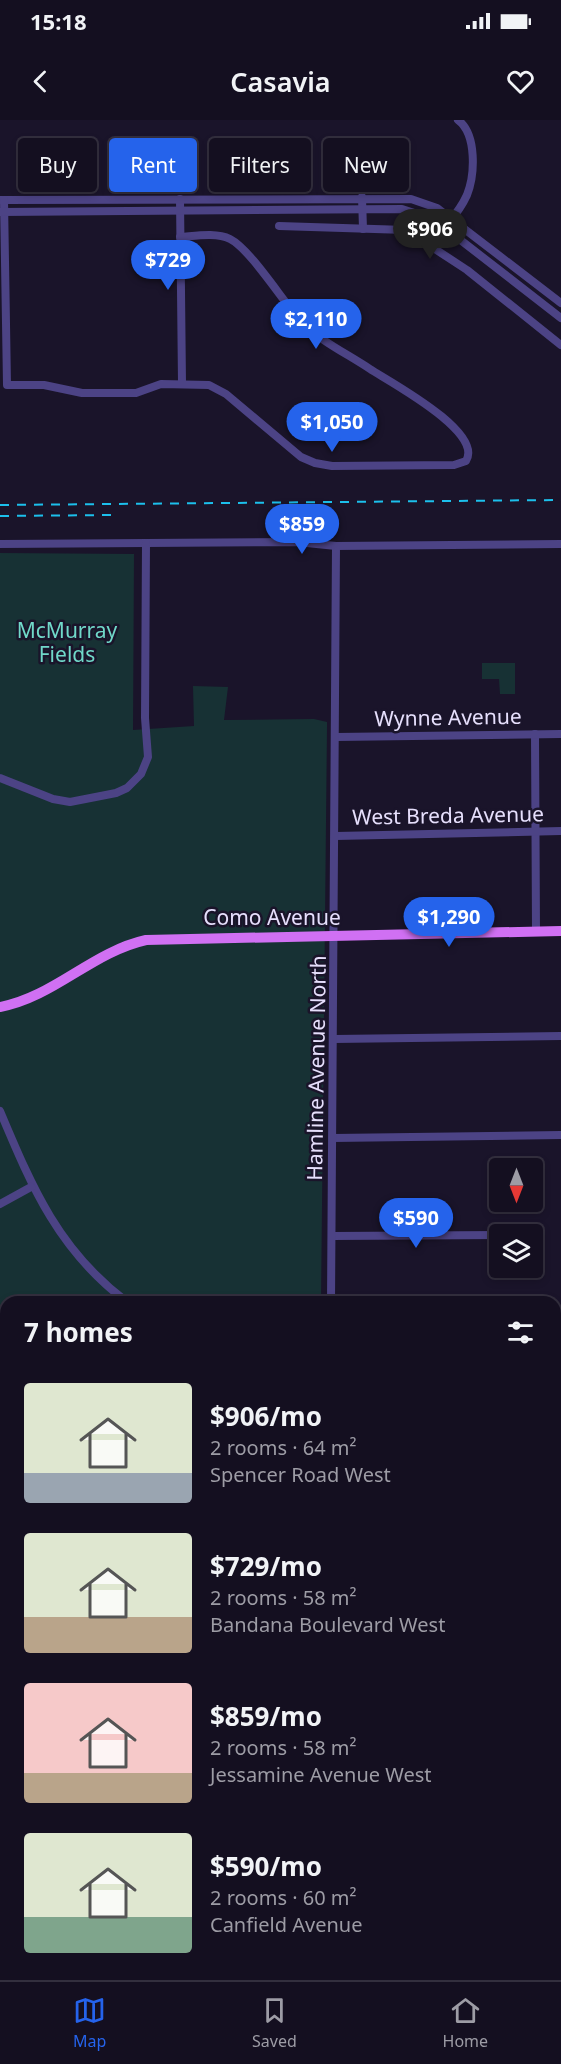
<!DOCTYPE html>
<meta charset="utf-8">
<style>
:root{--surface:#140f20;--page:#1d1829;--text:#f1f3f6;--muted:#9d9ca5;--line:#332f3e;--accent:#2563eb}
body{margin:0;font-family:"Noto Sans",sans-serif;background:var(--page);color:var(--text);height:100vh;display:flex;flex-direction:column;font-size:22px;white-space:nowrap}
*{box-sizing:border-box;margin:0}
p{font-size:20px;color:var(--muted)}
.icon{flex:none;width:33px;height:33px;fill:none;stroke:currentColor;stroke-width:2;stroke-linecap:round;stroke-linejoin:round}
.map{position:relative;flex:1;overflow:hidden}
.panel{position:absolute;left:0px;top:1176px;width:561px;height:684px;display:flex;flex-direction:column;background:var(--surface);border-radius:18px 18px 0 0;box-shadow:0 3px 9px #0003,0 0 0 2px var(--line)}
.panel>*{flex:none}
.hud{position:absolute;left:18px;top:18px;width:525px;height:54px;display:flex;gap:12px}
.needle{width:39px;rotate:180deg}
.buttons{position:absolute;left:489px;top:1038px;display:grid;gap:12px}
.buttons a{display:grid;place-items:center;width:54px;height:54px;border-radius:6px;background:var(--surface);box-shadow:0 3px 9px #0003,0 0 0 2px var(--line);font-size:30px}
.price{position:absolute;translate:-50% -51px;padding:0 14px;border-radius:21px;background:var(--accent);color:#fff;font-size:20px;line-height:39px;filter:drop-shadow(0 2px 3px #0008)}
.price::after{content:'';position:absolute;left:50%;top:36px;width:18px;height:14px;margin-left:-9px;background:inherit;clip-path:polygon(0 0,100% 0,50% 100%)}
.price.active{background:#222;color:#fff}
ul{padding:0;list-style:none}
li{display:flex;align-items:center;gap:18px;height:150px;padding:0 24px}
li span{display:grid;place-items:center;flex:none;width:168px;height:120px;border-radius:6px;color:#555}
li>.icon{margin-inline-start:auto}
span .icon{width:72px;height:72px;fill:#fffc;stroke-width:1}
li b{font-size:26px}
h2{display:flex;justify-content:space-between;align-items:center;height:72px;padding:0 24px;font-size:26px}
.tag{padding:0 21px;border-radius:6px;background:var(--surface);box-shadow:0 3px 9px #0003,0 0 0 2px var(--line);font-size:21px;line-height:54px}
.tag.active{background:var(--accent);color:#fff}
.status{display:flex;justify-content:space-between;align-items:center;height:42px;padding:0 30px;background:var(--surface);direction:ltr}
.status svg{height:16px;fill:currentColor}
header{display:flex;justify-content:space-between;align-items:center;height:78px;padding:0 24px;background:var(--surface);font-size:27px;font-weight:600}
.tab-bar{display:flex;justify-content:space-around;align-items:center;height:84px;border-top:2px solid var(--line);background:var(--surface);font-size:16px;color:var(--muted)}
.tab-bar a{display:grid;justify-items:center;gap:3px}
.tab-bar .active{color:var(--accent)}
.map>svg:first-child{display:block}
</style>
<div class="status"><b>15:18</b><svg viewBox="0 0 49 12"><path d="M0 12V9h3v3zM5 12V6h3v6zM10 12V3h3v9zM15 12V0h3v12zM26 1h20v11H26zM47 4h2v5h-2z"/></svg></div>
<header><svg class="icon" aria-label="back" viewBox="0 0 24 24"><path d="M15 5l-7 7 7 7"/></svg>Casavia<svg class="icon" aria-label="heart" viewBox="0 0 24 24"><path d="M12 20l-8-8c-3-5 5-10 8-4 3-6 11-1 8 4z"/></svg></header>
<div class="map">
<svg width="561" height="1860" viewBox="0 0 561 1860">
<rect width="100%" height="100%" fill="#1a142a"/>
<g fill="#173134">
<polygon points="0,433 134,434 133,610 194,606 193,566 228,567 224,600 314,599 327,602 327,607 321,1182 6,1182 6,1854 70,1854 70,1860 0,1860"/>
<polygon points="482,543 515,543 515,574 500,574 499,559 482,559"/>
</g>
<g fill="none" stroke-linecap="round" stroke-linejoin="round">
<g stroke="#4c4385" stroke-width="8">
<polyline points="362,77 363,109"/>
<polyline points="180,79 182,263"/>
<polyline points="0,80 411,79 437,88 561,183"/>
<path d="M 4,80 L 7,265 L 44,265 L 82,273 L 136,273 L 161,264 L 209,265 L 226,274 L 301,337 L 315,343 L 332,346 L 454,345 L 466,341 C 484,312 390,262 370,249 C 346,233 318,220 299,199 C 282,180 250,129 230,119 C 216,112 195,116 180,117"/>
<polyline points="0,92 402,89 430,98 445,108 561,198"/>
<path d="M 449,102 C 456,94 462,86 467,75 C 475,55 477,14 458,0"/>
<polyline points="279,106 406,110 467,150 561,225"/>
<polyline points="0,424 297,422 336,426 561,424"/>
<polyline points="535,614 536,811"/>
<polyline points="336,617 561,614"/>
<polyline points="0,658 53,679 70,682 116,673 127,668 141,654 148,637 145,598 146,423"/>
<polyline points="336,716 561,711"/>
<polyline points="334,919 561,916"/>
<path d="M 0,991 C 32,1067 58,1130 127,1182"/>
<polyline points="333,1018 561,1015"/>
<polyline points="0,1084 31,1067"/>
<polyline points="512,1114 520,1114"/>
<polyline points="332,1116 500,1115"/>
<polyline points="331,1182 336,426"/>
<polyline points="555,1190 561,1190"/>
<polyline points="555,1205 561,1205"/>
<polyline points="555,1237 561,1237"/>
<polyline points="560,1374 561,1392"/>
<polyline points="555,1612 561,1612"/>
<polyline points="555,1813 561,1812"/>
<polyline points="118,1860 118,1854"/>
<polyline points="220,1860 220,1854"/>
<polyline points="323,1860 323,1854"/>
<polyline points="523,1860 523,1854"/>
</g>
<path stroke="#d070f3" stroke-width="10" d="M 0,887 C 54,877 92,832 146,820 L 561,811"/>
<g stroke="#1cc0ec" stroke-width="2" stroke-dasharray="9 8" stroke-linecap="butt">
<polyline points="0,385 561,380"/>
<polyline points="0,396 113,395"/>
</g>
</g>
<g text-anchor="middle" dominant-baseline="central" stroke-width="5" stroke-linejoin="round" paint-order="stroke">
<g font-size="21" fill="#70d8c9" stroke="#1a142a">
<text x="67" y="510">McMurray<tspan x="67" dy="24">Fields</tspan></text>
</g>
<g font-size="21" fill="#e6dffc" stroke="#1a142a">
<text transform="translate(448 597) rotate(-1)">Wynne Avenue</text>
<text transform="translate(448 695) rotate(-1)">West Breda Avenue</text>
<text x="272" y="797">Como Avenue</text>
<text transform="translate(316 948) rotate(-89)">Hamline Avenue North</text>
</g>
</g>
</svg>
<div class="buttons">
<a><svg class="needle" viewBox="-14 -14 28 28"><path d="M0-13l5 13h-10z" fill="#e53935"/><path d="M0 13l5-13h-10z" fill="#9d9ca5"/></svg></a>
<a><svg class="icon" aria-label="layers" viewBox="0 0 24 24"><path d="M12 4l9 5-9 5-9-5zM3 14l9 5 9-5"/></svg></a>
</div>
<b class="price active" style="left:430px;top:140px">$906</b>
<b class="price" style="left:168px;top:171px">$729</b>
<b class="price" style="left:316px;top:230px">$2,110</b>
<b class="price" style="left:332px;top:333px">$1,050</b>
<b class="price" style="left:302px;top:435px">$859</b>
<b class="price" style="left:449px;top:828px">$1,290</b>
<b class="price" style="left:416px;top:1129px">$590</b>
<div class="hud">
<a class="tag">Buy</a>
<a class="tag active">Rent</a>
<a class="tag">Filters</a>
<a class="tag">New</a>
</div>
<section class="panel">
<h2>7 homes<svg class="icon" aria-label="filters" viewBox="0 0 24 24"><path d="M4 7h16M4 17h16"/><circle cx="9" cy="7" r="2"/><circle cx="15" cy="17" r="2"/></svg></h2>
<ul>
<li><span style="background:linear-gradient(#dfe7d0 75%,#9aa5b1 0)"><svg class="icon" aria-label="home" viewBox="0 0 24 24"><path d="M3 11l9-7 9 7M6 9v11h12V9"/></svg></span><div><b>$906/mo</b><p>2 rooms · 64 m²</p><p>Spencer Road West</p></div></li>
<li><span style="background:linear-gradient(#dfe7d0 70%,#b9a48a 0)"><svg class="icon" aria-label="home" viewBox="0 0 24 24"><path d="M3 11l9-7 9 7M6 9v11h12V9"/></svg></span><div><b>$729/mo</b><p>2 rooms · 58 m²</p><p>Bandana Boulevard West</p></div></li>
<li><span style="background:linear-gradient(#f6c9c9 75%,#b9a48a 0)"><svg class="icon" aria-label="home" viewBox="0 0 24 24"><path d="M3 11l9-7 9 7M6 9v11h12V9"/></svg></span><div><b>$859/mo</b><p>2 rooms · 58 m²</p><p>Jessamine Avenue West</p></div></li>
<li><span style="background:linear-gradient(#dfe7d0 70%,#7fa58c 0)"><svg class="icon" aria-label="home" viewBox="0 0 24 24"><path d="M3 11l9-7 9 7M6 9v11h12V9"/></svg></span><div><b>$590/mo</b><p>2 rooms · 60 m²</p><p>Canfield Avenue</p></div></li>
</ul>
</section>
</div>
<nav class="tab-bar">
<a class="active"><svg class="icon" aria-label="map" viewBox="0 0 24 24"><path d="M3 6l6-2 6 2 6-2v14l-6 2-6-2-6 2zM9 4v14M15 6v14"/></svg>Map</a>
<a><svg class="icon" aria-label="saved" viewBox="0 0 24 24"><path d="M7 4h10v16l-5-4-5 4z"/></svg>Saved</a>
<a><svg class="icon" aria-label="home" viewBox="0 0 24 24"><path d="M3 11l9-7 9 7M6 9v11h12V9"/></svg>Home</a>
</nav>
